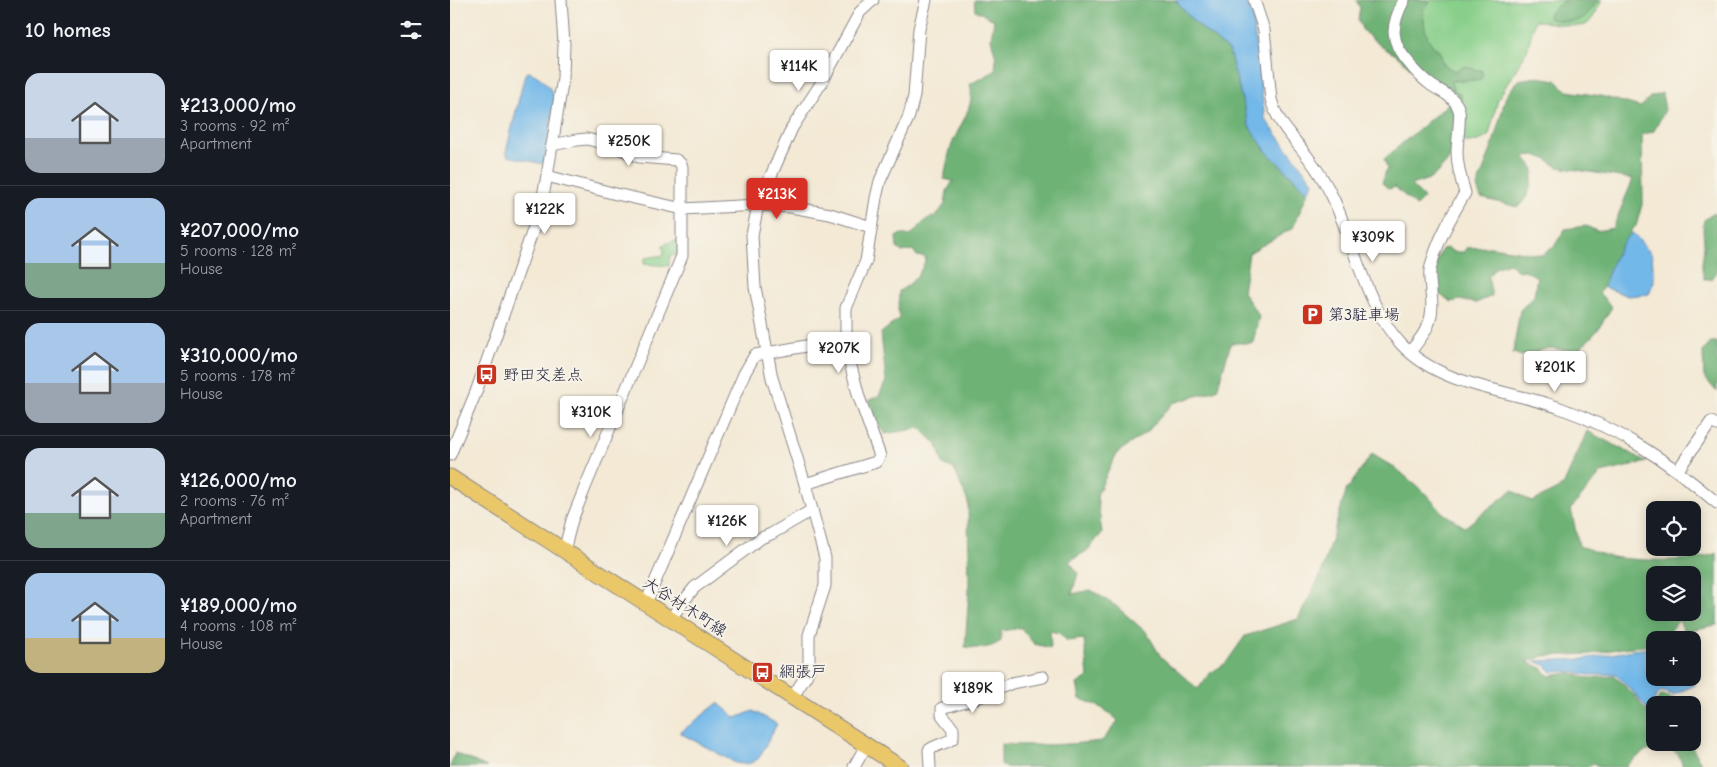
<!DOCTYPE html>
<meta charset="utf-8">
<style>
:root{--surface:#171b24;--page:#20242c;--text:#f1f3f6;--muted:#9ea1a6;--line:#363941;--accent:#d93025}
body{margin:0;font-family:"Comic Neue","Klee One",sans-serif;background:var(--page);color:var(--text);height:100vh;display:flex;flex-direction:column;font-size:19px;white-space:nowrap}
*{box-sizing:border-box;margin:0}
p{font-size:16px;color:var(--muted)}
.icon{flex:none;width:28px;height:28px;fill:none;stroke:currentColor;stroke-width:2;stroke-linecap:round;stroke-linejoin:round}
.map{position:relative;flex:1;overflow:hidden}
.side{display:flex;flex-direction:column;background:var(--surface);width:450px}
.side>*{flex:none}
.controls{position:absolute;left:1196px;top:501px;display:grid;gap:10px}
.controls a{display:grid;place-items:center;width:55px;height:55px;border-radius:10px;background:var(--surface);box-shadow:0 2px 12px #0003;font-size:25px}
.price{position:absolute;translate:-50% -42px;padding:0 11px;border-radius:5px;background:#fff;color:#222;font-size:16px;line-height:32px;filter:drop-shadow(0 1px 2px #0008)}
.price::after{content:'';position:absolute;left:50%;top:30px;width:15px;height:11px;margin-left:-8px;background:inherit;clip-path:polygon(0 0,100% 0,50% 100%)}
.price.active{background:var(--accent);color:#fff}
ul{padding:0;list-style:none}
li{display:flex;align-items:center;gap:15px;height:125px;padding:0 25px}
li+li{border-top:1px solid var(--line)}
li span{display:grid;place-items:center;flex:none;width:140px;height:100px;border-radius:15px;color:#555}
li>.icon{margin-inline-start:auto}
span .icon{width:60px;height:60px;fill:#fffc;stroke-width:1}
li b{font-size:21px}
h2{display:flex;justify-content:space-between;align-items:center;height:60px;padding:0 25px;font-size:21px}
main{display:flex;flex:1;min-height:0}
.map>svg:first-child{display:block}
</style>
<main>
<section class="side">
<h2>10 homes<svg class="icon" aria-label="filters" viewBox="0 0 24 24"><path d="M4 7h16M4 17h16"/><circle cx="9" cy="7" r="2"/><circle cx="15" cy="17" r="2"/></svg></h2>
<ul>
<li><span style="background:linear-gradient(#c9d6e8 65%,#9aa5b1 0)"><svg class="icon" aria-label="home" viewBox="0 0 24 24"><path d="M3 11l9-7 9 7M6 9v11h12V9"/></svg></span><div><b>¥213,000/mo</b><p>3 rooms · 92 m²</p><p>Apartment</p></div></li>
<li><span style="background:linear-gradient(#a9c7e8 65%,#7fa58c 0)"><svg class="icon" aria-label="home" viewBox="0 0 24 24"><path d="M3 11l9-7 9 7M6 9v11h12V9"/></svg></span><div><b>¥207,000/mo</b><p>5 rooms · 128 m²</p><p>House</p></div></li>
<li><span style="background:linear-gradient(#a9c7e8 60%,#9aa5b1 0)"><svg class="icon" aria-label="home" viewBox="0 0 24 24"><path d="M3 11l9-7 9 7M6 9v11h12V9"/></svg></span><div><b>¥310,000/mo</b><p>5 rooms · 178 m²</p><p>House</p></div></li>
<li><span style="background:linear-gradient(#c9d6e8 65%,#7fa58c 0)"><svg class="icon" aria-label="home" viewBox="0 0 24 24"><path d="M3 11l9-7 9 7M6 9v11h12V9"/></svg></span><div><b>¥126,000/mo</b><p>2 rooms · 76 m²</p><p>Apartment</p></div></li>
<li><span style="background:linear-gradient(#a9c7e8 65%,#c2b280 0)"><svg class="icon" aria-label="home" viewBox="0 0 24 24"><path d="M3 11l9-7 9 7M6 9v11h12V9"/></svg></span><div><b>¥189,000/mo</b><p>4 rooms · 108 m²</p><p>House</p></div></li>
</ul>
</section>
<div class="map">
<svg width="1267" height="767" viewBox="0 0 1267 767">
<rect width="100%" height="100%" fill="#f7f3e8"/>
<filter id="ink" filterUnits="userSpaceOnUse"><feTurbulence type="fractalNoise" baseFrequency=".02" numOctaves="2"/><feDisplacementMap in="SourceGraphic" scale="10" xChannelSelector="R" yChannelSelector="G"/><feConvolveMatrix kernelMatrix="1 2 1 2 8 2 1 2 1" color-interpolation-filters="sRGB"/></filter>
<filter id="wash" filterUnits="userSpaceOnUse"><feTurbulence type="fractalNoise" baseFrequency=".0096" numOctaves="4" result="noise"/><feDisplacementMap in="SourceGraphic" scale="20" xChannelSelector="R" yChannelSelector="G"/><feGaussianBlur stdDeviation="1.12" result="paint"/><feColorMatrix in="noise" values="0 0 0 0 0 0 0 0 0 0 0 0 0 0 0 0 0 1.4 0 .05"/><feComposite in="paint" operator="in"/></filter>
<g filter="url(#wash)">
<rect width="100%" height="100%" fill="#f3e9d5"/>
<g fill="#88cf8a" stroke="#557862">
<path d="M 959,0 L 1152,0 C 1148,7 1144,19 1137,24 C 1129,29 1096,22 1085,20 L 1077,51 L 1048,99 L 1039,135 C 1031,142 1019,144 1010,140 L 1012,112 Z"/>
<polygon points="223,241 228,241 228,256 220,255 219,266 194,264 195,258 214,255 213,245"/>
</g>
<g fill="#6eb276" stroke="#486a58" fill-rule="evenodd">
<path d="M 524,0 L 725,0 L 743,21 L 779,51 L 799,126 L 816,151 L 858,192 L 843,228 L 799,253 L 793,292 L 809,316 L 803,343 L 781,343 L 767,390 L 723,403 L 697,432 L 667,453 L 647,495 L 652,533 L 637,551 L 619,561 L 628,573 L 622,594 L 641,590 L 666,606 L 697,633 L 711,657 L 748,689 L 759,674 L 776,663 L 795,636 L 848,619 L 871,574 L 896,491 L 922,454 L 948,470 L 975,493 L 993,513 L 1015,527 L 1062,490 L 1082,502 L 1113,486 L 1137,431 L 1197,462 L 1151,473 L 1121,509 L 1129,546 C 1140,549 1151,555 1162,557 C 1190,561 1241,563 1267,553 L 1267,625 L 1234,631 L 1229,620 L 1213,640 L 1205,640 L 1205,645 L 1173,648 L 1140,654 L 1093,656 L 1077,662 L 1092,668 L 1099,676 L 1119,673 L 1138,678 L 1165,676 L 1184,695 L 1196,711 L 1212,695 L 1224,699 L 1226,705 L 1205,705 L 1205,742 L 1240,743 L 1253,767 L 1233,767 L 1229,755 L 1222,750 L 1195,751 L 1175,767 L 1150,767 L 1143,763 L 1138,767 L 555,767 L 551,764 L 551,744 C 586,746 618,745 652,741 L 668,721 C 657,709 645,704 630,699 L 627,684 L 638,677 L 634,639 L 617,641 L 609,633 L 600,631 L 601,648 L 584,644 L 571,628 L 551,631 L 551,641 C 540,649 528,649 515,647 L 519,590 L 518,502 L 504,469 L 493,464 L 487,445 L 470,428 L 435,434 L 427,423 L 419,400 L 429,396 L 436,381 L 431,333 L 450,318 L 448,311 L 449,291 C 463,283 472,273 476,257 L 467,256 L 463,250 L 452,252 L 447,248 L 446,237 L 451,234 L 460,236 L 476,220 L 487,215 L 495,204 L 497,191 L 503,181 L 494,179 C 496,167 498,155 502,144 C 510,124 526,105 520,84 L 545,71 L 546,58 L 541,38 L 544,20 L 525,10 ZM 1205,575 L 1242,575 L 1242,612 L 1205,612 Z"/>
<path d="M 906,0 L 979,0 L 980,3 L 973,10 C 974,19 974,31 979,40 C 985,51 991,47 993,64 L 1004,71 L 1015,66 L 1023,69 L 1031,70 L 1033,74 L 1030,80 L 1001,81 C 1001,86 1005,93 1010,94 L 1011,99 L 1006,109 L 1003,127 L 1003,150 L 998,161 L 982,178 L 961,185 L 974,198 L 966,206 L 945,187 L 939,189 L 932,183 L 937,168 L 934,159 L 999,103 L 946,55 L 932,47 L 913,31 L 908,20 L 910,8 Z"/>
<path d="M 1115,0 L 1148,0 C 1131,25 1128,23 1099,19 L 1098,14 Z"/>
<path d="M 1087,77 L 1106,80 L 1117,91 L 1151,96 L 1191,107 L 1200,97 L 1212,93 L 1215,110 L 1204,131 L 1192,135 L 1193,201 L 1186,226 L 1181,231 L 1173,261 L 1149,293 L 1162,307 L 1147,331 L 1128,351 L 1099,348 L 1071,356 L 1063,353 L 1070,310 L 1084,296 L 1087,277 L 1075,270 L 1068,271 L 1059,263 L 1045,268 L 1038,277 L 1042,296 L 1026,303 L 1011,300 L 1001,302 L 986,292 L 986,263 L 992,249 L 998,248 L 1004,252 L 1014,252 L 1016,248 L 1041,247 L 1093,255 L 1105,245 L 1115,229 L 1136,226 L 1147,231 L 1163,228 L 1183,179 L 1108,167 L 1096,159 L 1085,155 L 1074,156 L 1084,169 C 1082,184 1079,197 1068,207 L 1031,198 L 1027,187 L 1042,147 L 1056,96 L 1068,80 Z"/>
<path d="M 1264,213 L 1267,217 L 1267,272 L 1262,279 L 1254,279 C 1250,262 1253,262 1254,246 C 1254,237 1252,229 1254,220 Z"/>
<polygon points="1261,342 1267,342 1267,392 1254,377 1253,352"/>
<polygon points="5,753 37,767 0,767"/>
</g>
<g fill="#72b8e9" stroke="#4a6d92">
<polygon points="725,0 793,0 802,12 815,119 863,182 858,192 816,151 799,126 779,51 743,21"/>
<path d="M 77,72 C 88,73 102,87 104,98 C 105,103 95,159 93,164 L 58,156 L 56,152 L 75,74 Z"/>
<path d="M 1183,233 L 1202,255 L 1204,280 L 1199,294 L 1178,296 L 1154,287 C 1158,272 1170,239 1183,233 Z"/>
<polygon points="1205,648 1205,678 1242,678 1245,685 1223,695 1211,691 1197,709 1184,693 1166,674 1139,675 1115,671 1102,672 1095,665 1085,661 1134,659 1183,650"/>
<path d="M 268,703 L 286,718 L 303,711 L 327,724 L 309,758 C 302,764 296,765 286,763 L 230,733 Z"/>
</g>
</g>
<g filter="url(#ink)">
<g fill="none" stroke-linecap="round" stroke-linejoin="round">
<defs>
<g id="minor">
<path d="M 804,0 L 814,30 L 821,99 C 827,123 843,137 857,156 C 867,169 876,183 883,198 C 904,243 916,307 951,344 C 991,387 1057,389 1110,408 C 1171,430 1217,460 1267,503"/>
<path d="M 954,0 C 941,25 939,41 959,63 C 965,71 973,79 981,85 C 991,92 1005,96 1009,110 C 1011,115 1007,143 1007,152 C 1007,166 1011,180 1015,193 C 1001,217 986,243 980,270 C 979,279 981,285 981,293 C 985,321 976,332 960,352"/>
<polyline points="102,145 127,140 137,139 164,146 189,157 226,160 231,164 232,167 232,256 136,485 122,520 114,551"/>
<polyline points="97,176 166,194 233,209 308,205 341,207 380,214 421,227"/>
<polyline points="0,455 26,392 90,210 97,176 113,78 114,44 111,0"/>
<polyline points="1228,470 1261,422 1267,425"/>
<polyline points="355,484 426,462 430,456 409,397 400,363 396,339 396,308 416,261 426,198 430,181 459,116 464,96 469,29 476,0"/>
<polyline points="196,603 294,374 305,355 396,339"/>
<polyline points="220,619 244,588 311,538 321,534 362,510"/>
<polyline points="342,698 356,676 359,669 359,635 375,586 375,558 355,484 322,378 305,287 302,235 308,205 342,128 372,82 410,12 423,0"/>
<polyline points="404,767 417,744"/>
<path d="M 480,767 L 479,750 C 487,744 496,744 503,738 L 503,729 L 492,715 L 492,708 L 529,697 L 562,683 L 593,677"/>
</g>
<polyline id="major" points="0,477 450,767"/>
</defs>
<use href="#minor" stroke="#8a8688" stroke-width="13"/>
<use href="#major" stroke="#8a8688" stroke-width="17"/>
<use href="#minor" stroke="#fff" stroke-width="11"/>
<use href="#major" stroke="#eac769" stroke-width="15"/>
</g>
</g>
<defs>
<symbol id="parking-square" viewBox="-11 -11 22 22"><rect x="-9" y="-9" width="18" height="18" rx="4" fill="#c8321e" stroke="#f7f3e8"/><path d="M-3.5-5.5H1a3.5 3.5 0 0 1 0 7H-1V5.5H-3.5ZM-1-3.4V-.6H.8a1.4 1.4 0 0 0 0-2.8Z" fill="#fff"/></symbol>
<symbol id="bus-square" viewBox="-11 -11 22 22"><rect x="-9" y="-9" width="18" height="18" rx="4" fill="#c8321e" stroke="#f7f3e8"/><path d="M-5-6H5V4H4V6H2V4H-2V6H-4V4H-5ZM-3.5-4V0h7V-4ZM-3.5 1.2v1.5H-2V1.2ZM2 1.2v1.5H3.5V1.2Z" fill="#fff"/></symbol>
</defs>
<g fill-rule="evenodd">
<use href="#parking-square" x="850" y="302" width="25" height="25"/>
<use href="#bus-square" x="24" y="362" width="25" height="25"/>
<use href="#bus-square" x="300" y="660" width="25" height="25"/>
</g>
<g text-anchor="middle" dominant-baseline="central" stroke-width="4" stroke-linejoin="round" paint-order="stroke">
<g font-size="16" fill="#22223b" stroke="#f7f3e8" text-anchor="start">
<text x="878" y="315">第3駐車場</text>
<text x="53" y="375">野田交差点</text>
<text x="329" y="672">網張戸</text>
</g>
<g font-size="16" fill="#22223b" stroke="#f7f3e8">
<text transform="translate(235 607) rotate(33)">大谷材木町線</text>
</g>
</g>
</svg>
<div class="controls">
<a><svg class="icon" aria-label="locate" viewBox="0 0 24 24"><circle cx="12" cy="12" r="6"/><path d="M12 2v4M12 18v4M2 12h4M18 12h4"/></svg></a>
<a><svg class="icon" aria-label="layers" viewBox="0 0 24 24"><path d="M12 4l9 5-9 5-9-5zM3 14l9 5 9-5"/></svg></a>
<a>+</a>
<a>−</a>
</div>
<b class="price" style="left:349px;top:92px">¥114K</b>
<b class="price" style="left:179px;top:167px">¥250K</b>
<b class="price active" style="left:327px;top:220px">¥213K</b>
<b class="price" style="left:95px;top:235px">¥122K</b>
<b class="price" style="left:923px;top:263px">¥309K</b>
<b class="price" style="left:389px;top:374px">¥207K</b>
<b class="price" style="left:1105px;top:393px">¥201K</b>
<b class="price" style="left:141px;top:438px">¥310K</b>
<b class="price" style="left:277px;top:547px">¥126K</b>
<b class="price" style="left:523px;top:714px">¥189K</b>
</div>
</main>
